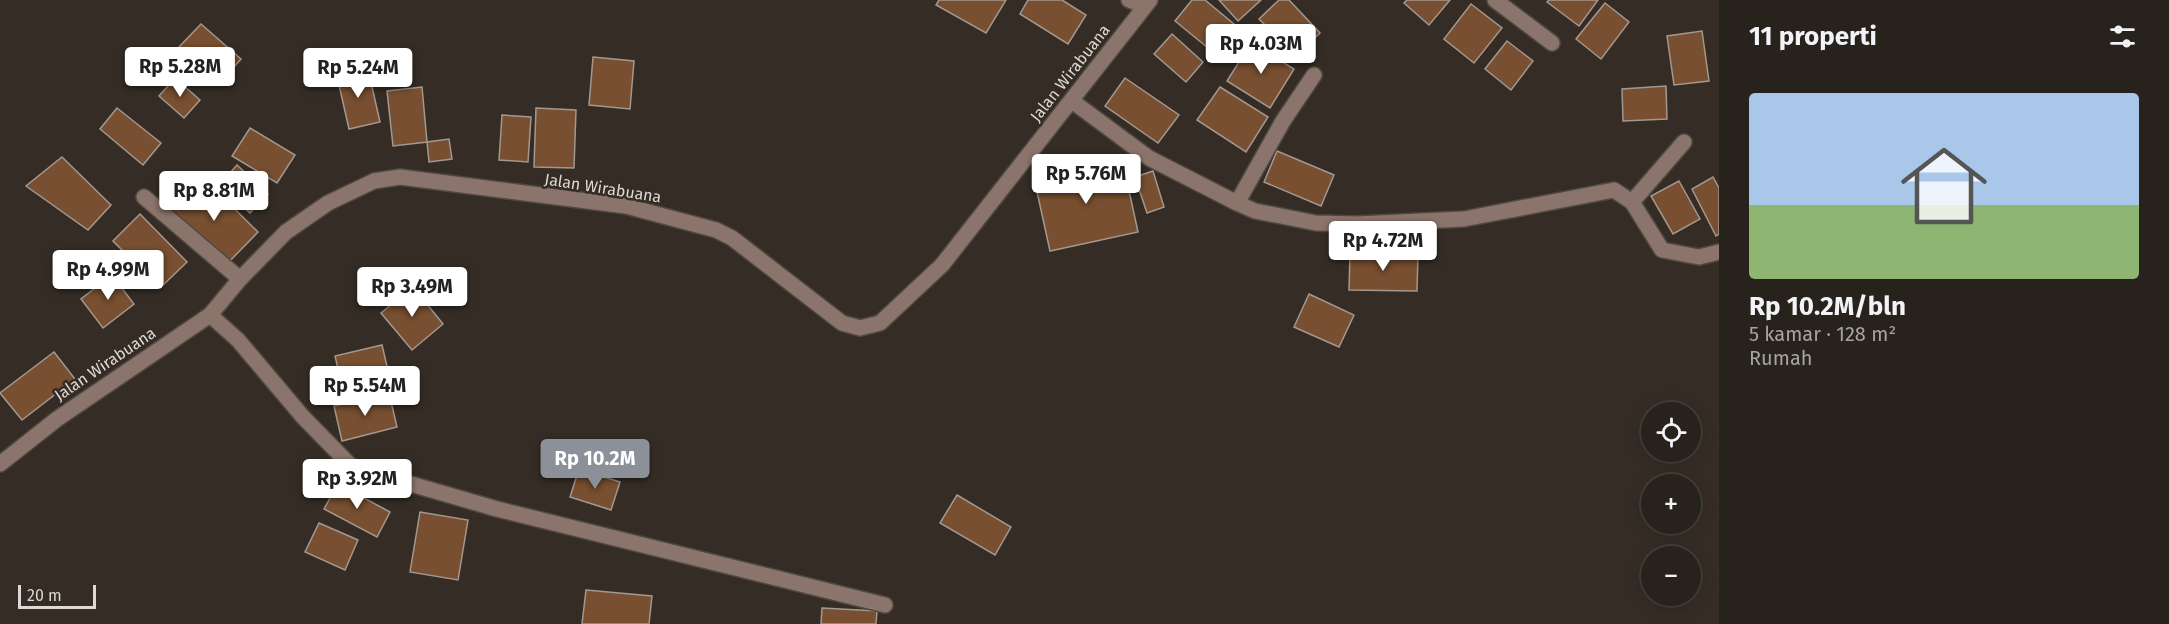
<!DOCTYPE html>
<html lang="id">
<meta charset="utf-8">
<style>
:root{--surface:#28221c;--page:#302a25;--text:#f1f3f6;--muted:#a5a4a3;--line:#443f3b;--accent:#8c9099}
body{margin:0;font-family:"Fira Sans",sans-serif;background:var(--page);color:var(--text);height:100vh;display:flex;flex-direction:column;font-size:22px;white-space:nowrap}
*{box-sizing:border-box;margin:0}
p{font-size:20px;color:var(--muted)}
.icon{flex:none;width:33px;height:33px;fill:none;stroke:currentColor;stroke-width:2;stroke-linecap:round;stroke-linejoin:round}
.map{position:relative;flex:1;overflow:hidden}
.drawer{display:flex;flex-direction:column;background:var(--surface);width:450px}
.drawer>*{flex:none}
.buttons{position:absolute;left:1641px;top:402px;display:grid;gap:12px}
.buttons a{display:grid;place-items:center;width:60px;height:60px;border-radius:50%;background:var(--surface);box-shadow:0 3px 15px #0003,0 0 0 2px var(--line);font-size:30px}
.scale{position:absolute;left:18px;bottom:15px;width:78px;box-sizing:border-box;padding-left:6px;border:3px solid #ded9d4;border-top:0;font-size:16px;line-height:21px;white-space:nowrap;color:#ded9d4;-webkit-text-stroke:4px #352d25;paint-order:stroke}
.price{position:absolute;translate:-50% -51px;padding:0 14px;border-radius:6px;background:#fff;color:#222;font-size:20px;line-height:39px;filter:drop-shadow(0 2px 3px #0008)}
.price::after{content:'';position:absolute;left:50%;top:36px;width:18px;height:14px;margin-left:-9px;background:inherit;clip-path:polygon(0 0,100% 0,50% 100%)}
.price.on{background:var(--accent);color:#fff}
ul{padding:0;list-style:none}
li{display:grid;align-content:center;gap:12px;height:318px;padding:0 30px}
li span{display:grid;place-items:center;height:186px;border-radius:6px;color:#555}
li>.icon{margin-inline-start:auto}
span .icon{width:108px;height:108px;fill:#fffc;stroke-width:1}
li b{font-size:26px}
h2{display:flex;justify-content:space-between;align-items:center;height:72px;padding:0 30px;font-size:26px}
main{display:flex;flex:1;min-height:0}
.map>svg:first-child{display:block}
</style>
<main>
<div class="map">
<svg width="1719" height="624" viewBox="0 0 1719 624">
<rect width="100%" height="100%" fill="#352d25"/>
<g fill="#784f30" stroke="#a39890" stroke-width="1.5">
<polygon points="939,0 1006,0 986,33 936,5"/>
<polygon points="1028,0 1062,0 1086,15 1068,44 1020,14"/>
<polygon points="1192,0 1205,0 1246,34 1224,61 1175,21"/>
<polygon points="1219,0 1261,0 1238,21"/>
<polygon points="1279,0 1289,0 1320,33 1296,56 1259,19"/>
<polygon points="1407,0 1450,0 1429,25 1404,3"/>
<polygon points="1549,0 1598,0 1579,26 1547,2"/>
<polygon points="1605,3 1629,22 1601,59 1576,39"/>
<polygon points="1471,4 1502,28 1474,63 1444,39"/>
<polygon points="201,24 241,59 220,83 179,47"/>
<polygon points="1702,31 1709,81 1674,85 1667,36"/>
<polygon points="1172,34 1203,62 1186,82 1154,54"/>
<polygon points="1507,41 1533,61 1511,90 1485,69"/>
<polygon points="1251,43 1294,69 1270,108 1227,81"/>
<polygon points="593,57 634,61 630,109 589,105"/>
<polygon points="368,69 380,122 349,129 337,76"/>
<polygon points="175,78 200,100 184,118 159,96"/>
<polygon points="1125,78 1179,115 1158,143 1105,106"/>
<polygon points="1666,86 1667,119 1623,121 1622,89"/>
<polygon points="422,87 427,142 393,146 387,91"/>
<polygon points="1220,87 1268,117 1246,152 1197,120"/>
<polygon points="117,108 161,143 143,165 100,129"/>
<polygon points="536,108 576,110 574,168 534,167"/>
<polygon points="502,115 531,117 528,162 499,160"/>
<polygon points="250,128 295,155 277,183 232,156"/>
<polygon points="449,139 452,159 429,162 427,142"/>
<polygon points="1277,151 1334,175 1321,206 1264,182"/>
<polygon points="62,157 111,205 88,230 26,186"/>
<polygon points="1122,158 1138,232 1050,251 1034,178"/>
<polygon points="237,165 268,194 250,213 219,185"/>
<polygon points="1153,171 1164,207 1147,213 1135,177"/>
<polygon points="1713,177 1719,188 1719,234 1716,236 1692,189"/>
<polygon points="203,178 258,232 225,266 170,212"/>
<polygon points="1679,181 1700,219 1673,234 1651,196"/>
<polygon points="140,214 187,262 160,288 113,241"/>
<polygon points="1350,253 1418,255 1417,291 1349,290"/>
<polygon points="112,275 134,304 103,328 81,299"/>
<polygon points="413,287 443,324 412,350 381,313"/>
<polygon points="1309,294 1354,315 1339,347 1294,327"/>
<polygon points="382,345 390,379 343,390 335,356"/>
<polygon points="54,352 75,379 22,420 0,393"/>
<polygon points="389,393 397,427 342,441 334,406"/>
<polygon points="579,469 620,482 611,510 570,497"/>
<polygon points="338,484 390,512 377,537 324,509"/>
<polygon points="957,495 1011,527 995,555 940,523"/>
<polygon points="420,512 468,520 458,580 410,572"/>
<polygon points="319,523 358,540 345,570 305,552"/>
<polygon points="586,590 652,596 649,624 582,624"/>
<polygon points="822,608 877,611 876,624 821,624"/>
</g>
<g fill="none" stroke-linecap="round" stroke-linejoin="round">
<defs>
<g id="minor">
<polyline points="1129,0 1145,6"/>
<polyline points="1495,0 1552,43"/>
<polyline points="1072,101 1149,158 1237,203 1255,211 1316,223 1357,224 1464,219 1614,190 1632,202 1662,250 1699,257 1719,252"/>
<polyline points="144,197 240,279"/>
<polyline points="1632,202 1684,142"/>
<polyline points="1237,203 1283,121 1314,75"/>
<polyline points="210,315 238,340 303,417 352,467 497,509 885,605"/>
<polyline points="0,464 57,419 210,315 240,279 286,232 328,203 374,181 400,177 626,206 716,230 732,238 842,323 860,328 880,323 942,265 1150,0"/>
</g>
</defs>
<use href="#minor" stroke="#504941" stroke-width="18"/>
<use href="#minor" stroke="#8b746b" stroke-width="15"/>
</g>
<g text-anchor="middle" dominant-baseline="central" stroke-width="5" stroke-linejoin="round" paint-order="stroke">
<g font-size="16" fill="#ded9d4" stroke="#352d25">
<text transform="translate(1070 73) rotate(-52)">Jalan Wirabuana</text>
<text transform="translate(603 188) rotate(9)">Jalan Wirabuana</text>
<text transform="translate(105 364) rotate(-34)">Jalan Wirabuana</text>
</g>
</g>
</svg>
<div class="buttons">
<a><svg class="icon" aria-label="locate" viewBox="0 0 24 24"><circle cx="12" cy="12" r="6"/><path d="M12 2v4M12 18v4M2 12h4M18 12h4"/></svg></a>
<a>+</a>
<a>−</a>
</div>
<div class="scale">20 m</div>
<b class="price" style="left:1261px;top:75px">Rp 4.03M</b>
<b class="price" style="left:180px;top:98px">Rp 5.28M</b>
<b class="price" style="left:358px;top:99px">Rp 5.24M</b>
<b class="price" style="left:1086px;top:205px">Rp 5.76M</b>
<b class="price" style="left:214px;top:222px">Rp 8.81M</b>
<b class="price" style="left:1383px;top:272px">Rp 4.72M</b>
<b class="price" style="left:108px;top:301px">Rp 4.99M</b>
<b class="price" style="left:412px;top:318px">Rp 3.49M</b>
<b class="price" style="left:365px;top:417px">Rp 5.54M</b>
<b class="price on" style="left:595px;top:490px">Rp 10.2M</b>
<b class="price" style="left:357px;top:510px">Rp 3.92M</b>
</div>
<section class="drawer">
<h2>11 properti<svg class="icon" aria-label="filters" viewBox="0 0 24 24"><path d="M4 7h16M4 17h16"/><circle cx="9" cy="7" r="2"/><circle cx="15" cy="17" r="2"/></svg></h2>
<ul>
<li><span style="background:linear-gradient(#a9c7e8 60%,#8fb573 0)"><svg class="icon" aria-label="home" viewBox="0 0 24 24"><path d="M3 11l9-7 9 7M6 9v11h12V9"/></svg></span><div><b>Rp 10.2M/bln</b><p>5 kamar · 128 m²</p><p>Rumah</p></div></li>
</ul>
</section>
</main>
